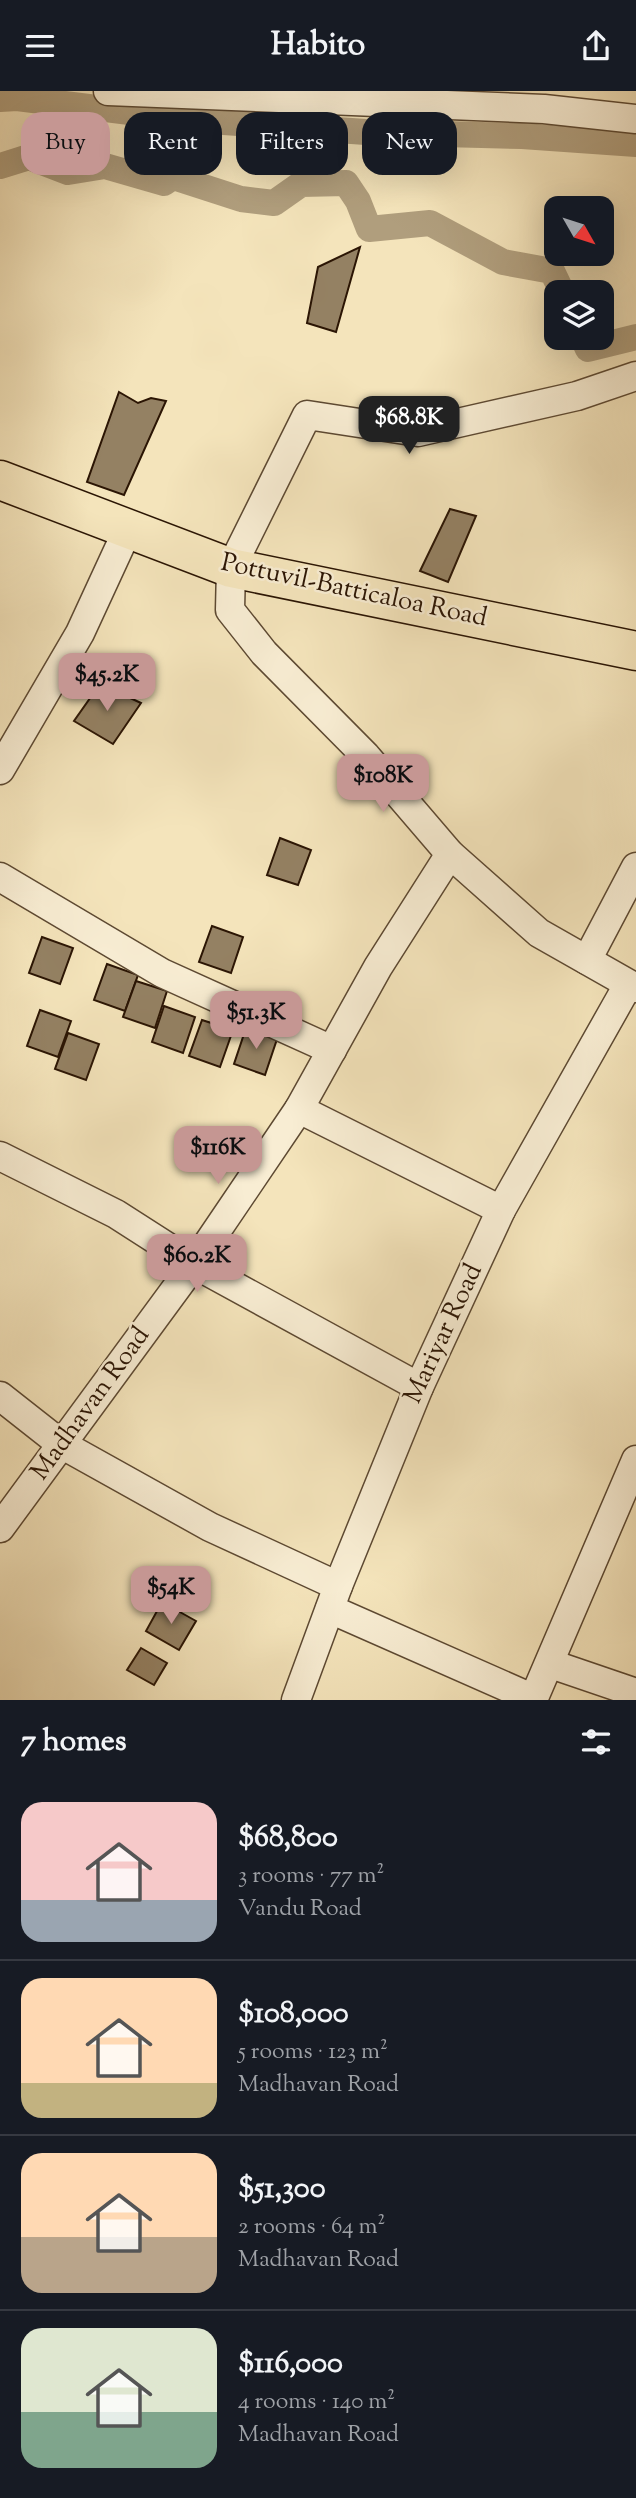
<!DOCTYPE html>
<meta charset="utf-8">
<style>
:root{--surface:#171b24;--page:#242831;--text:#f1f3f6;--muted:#9ea1a6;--line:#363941;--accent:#c59692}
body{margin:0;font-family:"Sorts Mill Goudy",serif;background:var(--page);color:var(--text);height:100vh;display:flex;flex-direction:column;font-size:26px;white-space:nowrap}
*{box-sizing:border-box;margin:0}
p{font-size:23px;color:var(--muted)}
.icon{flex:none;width:38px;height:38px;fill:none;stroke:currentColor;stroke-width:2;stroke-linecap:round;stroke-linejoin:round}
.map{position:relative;height:1609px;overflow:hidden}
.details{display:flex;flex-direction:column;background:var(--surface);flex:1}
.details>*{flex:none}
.top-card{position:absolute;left:21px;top:21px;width:595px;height:63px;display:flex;gap:14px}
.needle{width:46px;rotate:129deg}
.controls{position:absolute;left:544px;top:105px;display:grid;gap:14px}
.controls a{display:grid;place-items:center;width:70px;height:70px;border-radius:14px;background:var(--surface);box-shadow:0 7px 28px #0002;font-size:35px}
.price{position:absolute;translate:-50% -60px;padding:0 16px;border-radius:14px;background:var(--accent);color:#111;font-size:23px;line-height:46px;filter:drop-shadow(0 2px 4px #0008)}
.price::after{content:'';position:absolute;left:50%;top:42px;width:21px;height:16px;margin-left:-10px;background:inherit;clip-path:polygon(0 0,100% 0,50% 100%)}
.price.selected{background:#222;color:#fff}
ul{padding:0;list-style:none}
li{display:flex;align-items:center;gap:21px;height:175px;padding:0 21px}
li+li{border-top:2px solid var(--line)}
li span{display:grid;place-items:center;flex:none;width:196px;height:140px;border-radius:21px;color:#555}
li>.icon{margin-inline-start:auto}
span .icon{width:84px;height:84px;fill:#fffc;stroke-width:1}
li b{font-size:30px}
h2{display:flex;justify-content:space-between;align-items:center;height:84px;padding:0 21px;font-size:30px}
.pill{padding:0 24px;border-radius:21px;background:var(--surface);box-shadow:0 7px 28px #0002;font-size:24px;line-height:63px}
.pill.selected{background:var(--accent);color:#111}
header{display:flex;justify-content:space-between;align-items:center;height:91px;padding:0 21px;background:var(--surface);font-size:32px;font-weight:700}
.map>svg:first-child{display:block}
</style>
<header><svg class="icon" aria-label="menu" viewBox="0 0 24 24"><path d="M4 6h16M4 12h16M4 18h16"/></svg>Habito<svg class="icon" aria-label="share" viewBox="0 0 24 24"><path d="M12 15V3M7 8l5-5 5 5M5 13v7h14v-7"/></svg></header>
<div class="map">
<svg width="636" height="1609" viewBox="0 0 636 1609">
<rect width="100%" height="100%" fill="#f4e4bb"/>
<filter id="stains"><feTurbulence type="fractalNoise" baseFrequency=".00286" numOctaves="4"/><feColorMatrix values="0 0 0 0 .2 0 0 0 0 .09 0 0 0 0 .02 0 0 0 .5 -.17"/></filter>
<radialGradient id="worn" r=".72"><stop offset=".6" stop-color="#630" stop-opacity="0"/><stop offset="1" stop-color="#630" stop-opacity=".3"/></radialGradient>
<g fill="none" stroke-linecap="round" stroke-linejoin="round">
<g stroke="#b09e7d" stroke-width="26">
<polyline points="0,8 17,7 194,29 366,41 522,45 636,53"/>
<polyline points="0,75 29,66 68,81 105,75 164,92 173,86 241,108 274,112 301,93 346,92 358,110 369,138 430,132 503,171 552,180 562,201"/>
<polyline points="583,247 588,258 636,246"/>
</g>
</g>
<g fill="#948163" stroke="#2b1504" stroke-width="2">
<polygon points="360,156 336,241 307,232 318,176"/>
<polygon points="119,301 138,312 151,307 166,310 124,404 87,391"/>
<polygon points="450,418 476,425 448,491 420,480"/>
<polygon points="100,593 141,612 113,653 74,630"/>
<polygon points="280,747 311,759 298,794 267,784"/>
<polygon points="212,835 243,846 231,882 199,871"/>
<polygon points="42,846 73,857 60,893 29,882"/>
<polygon points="107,873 138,884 125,920 94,909"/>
<polygon points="136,890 167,900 155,937 123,926"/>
<polygon points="164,915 195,926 183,962 152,951"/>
<polygon points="40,919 71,930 58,966 27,955"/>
<polygon points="202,929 233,939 220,976 189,965"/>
<polygon points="246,937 277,948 265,984 234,973"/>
<polygon points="68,942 99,953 86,989 55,978"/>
<polygon points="162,1511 196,1530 179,1559 146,1540"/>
<polygon points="141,1557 167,1572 154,1594 127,1579"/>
</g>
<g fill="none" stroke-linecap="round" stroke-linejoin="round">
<defs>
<g id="minor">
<polyline points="108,0 544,18 636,28"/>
<polyline points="636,285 577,305 418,341 307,324 231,477 230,519 264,562 366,665 450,763 539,842 636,897"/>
<polyline points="0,679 80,542 128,438"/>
<polyline points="0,786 162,882 332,959"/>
<polyline points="587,869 636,776"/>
<polyline points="299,1018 501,1119"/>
<polyline points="0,1065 116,1123 194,1173 419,1296"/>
<polyline points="0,1305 61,1353 210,1436 338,1495"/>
<polyline points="0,1437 194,1173 299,1018 378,876 450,763"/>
<polyline points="330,1518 534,1608"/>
<polyline points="551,1573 636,1602"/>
<polyline points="296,1609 338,1495 419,1296 501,1119 628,894"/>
<polyline points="533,1609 636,1369"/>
</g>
<polyline id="trunk" points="0,389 231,477 636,560"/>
</defs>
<use href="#minor" stroke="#5d4932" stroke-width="31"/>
<use href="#trunk" stroke="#2b1504" stroke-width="41"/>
<use href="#minor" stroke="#f8edd3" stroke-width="28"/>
<use href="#trunk" stroke="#f4e4bb" stroke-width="38"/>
</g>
<g text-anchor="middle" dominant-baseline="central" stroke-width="5" stroke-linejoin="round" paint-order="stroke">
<g font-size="26" fill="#2b1504" stroke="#f8edd3">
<text transform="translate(354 500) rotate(12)">Pottuvil-Batticaloa Road</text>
<text transform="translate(444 1243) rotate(-65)">Mariyar Road</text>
<text transform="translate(91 1313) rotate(-54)">Madhavan Road</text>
</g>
</g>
<rect width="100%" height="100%" filter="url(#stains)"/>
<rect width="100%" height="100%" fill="url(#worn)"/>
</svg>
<div class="controls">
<a><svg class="needle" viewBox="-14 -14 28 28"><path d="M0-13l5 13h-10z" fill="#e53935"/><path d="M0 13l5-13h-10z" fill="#9ea1a6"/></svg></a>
<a><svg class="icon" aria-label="layers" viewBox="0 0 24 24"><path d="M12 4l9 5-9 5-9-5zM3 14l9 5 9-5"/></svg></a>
</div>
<b class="price selected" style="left:409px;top:365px">$68.8K</b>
<b class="price" style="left:107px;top:622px">$45.2K</b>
<b class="price" style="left:383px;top:723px">$108K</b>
<b class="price" style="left:256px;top:960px">$51.3K</b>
<b class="price" style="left:218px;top:1095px">$116K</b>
<b class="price" style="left:197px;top:1203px">$60.2K</b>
<b class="price" style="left:171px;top:1535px">$54K</b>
<div class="top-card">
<a class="pill selected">Buy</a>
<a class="pill">Rent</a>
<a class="pill">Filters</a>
<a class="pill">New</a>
</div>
</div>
<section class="details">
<h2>7 homes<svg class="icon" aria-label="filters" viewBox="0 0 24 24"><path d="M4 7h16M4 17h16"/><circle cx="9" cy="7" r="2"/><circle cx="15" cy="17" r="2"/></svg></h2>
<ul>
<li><span style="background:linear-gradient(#f6c9c9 70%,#9aa5b1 0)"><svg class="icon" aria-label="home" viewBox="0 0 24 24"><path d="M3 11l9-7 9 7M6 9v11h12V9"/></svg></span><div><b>$68,800</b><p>3 rooms · 77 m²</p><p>Vandu Road</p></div></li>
<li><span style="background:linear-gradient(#ffd9b3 75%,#c2b280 0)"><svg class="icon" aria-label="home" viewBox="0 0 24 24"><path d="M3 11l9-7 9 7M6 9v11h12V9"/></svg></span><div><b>$108,000</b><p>5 rooms · 123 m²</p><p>Madhavan Road</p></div></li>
<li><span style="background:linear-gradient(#ffd9b3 60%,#b9a48a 0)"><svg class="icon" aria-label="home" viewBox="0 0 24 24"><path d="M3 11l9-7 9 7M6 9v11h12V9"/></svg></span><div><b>$51,300</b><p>2 rooms · 64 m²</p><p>Madhavan Road</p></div></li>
<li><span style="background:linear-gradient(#dfe7d0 60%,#7fa58c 0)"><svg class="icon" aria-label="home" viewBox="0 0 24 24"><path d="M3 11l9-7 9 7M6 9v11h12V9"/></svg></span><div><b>$116,000</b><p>4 rooms · 140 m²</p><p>Madhavan Road</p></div></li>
</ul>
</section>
